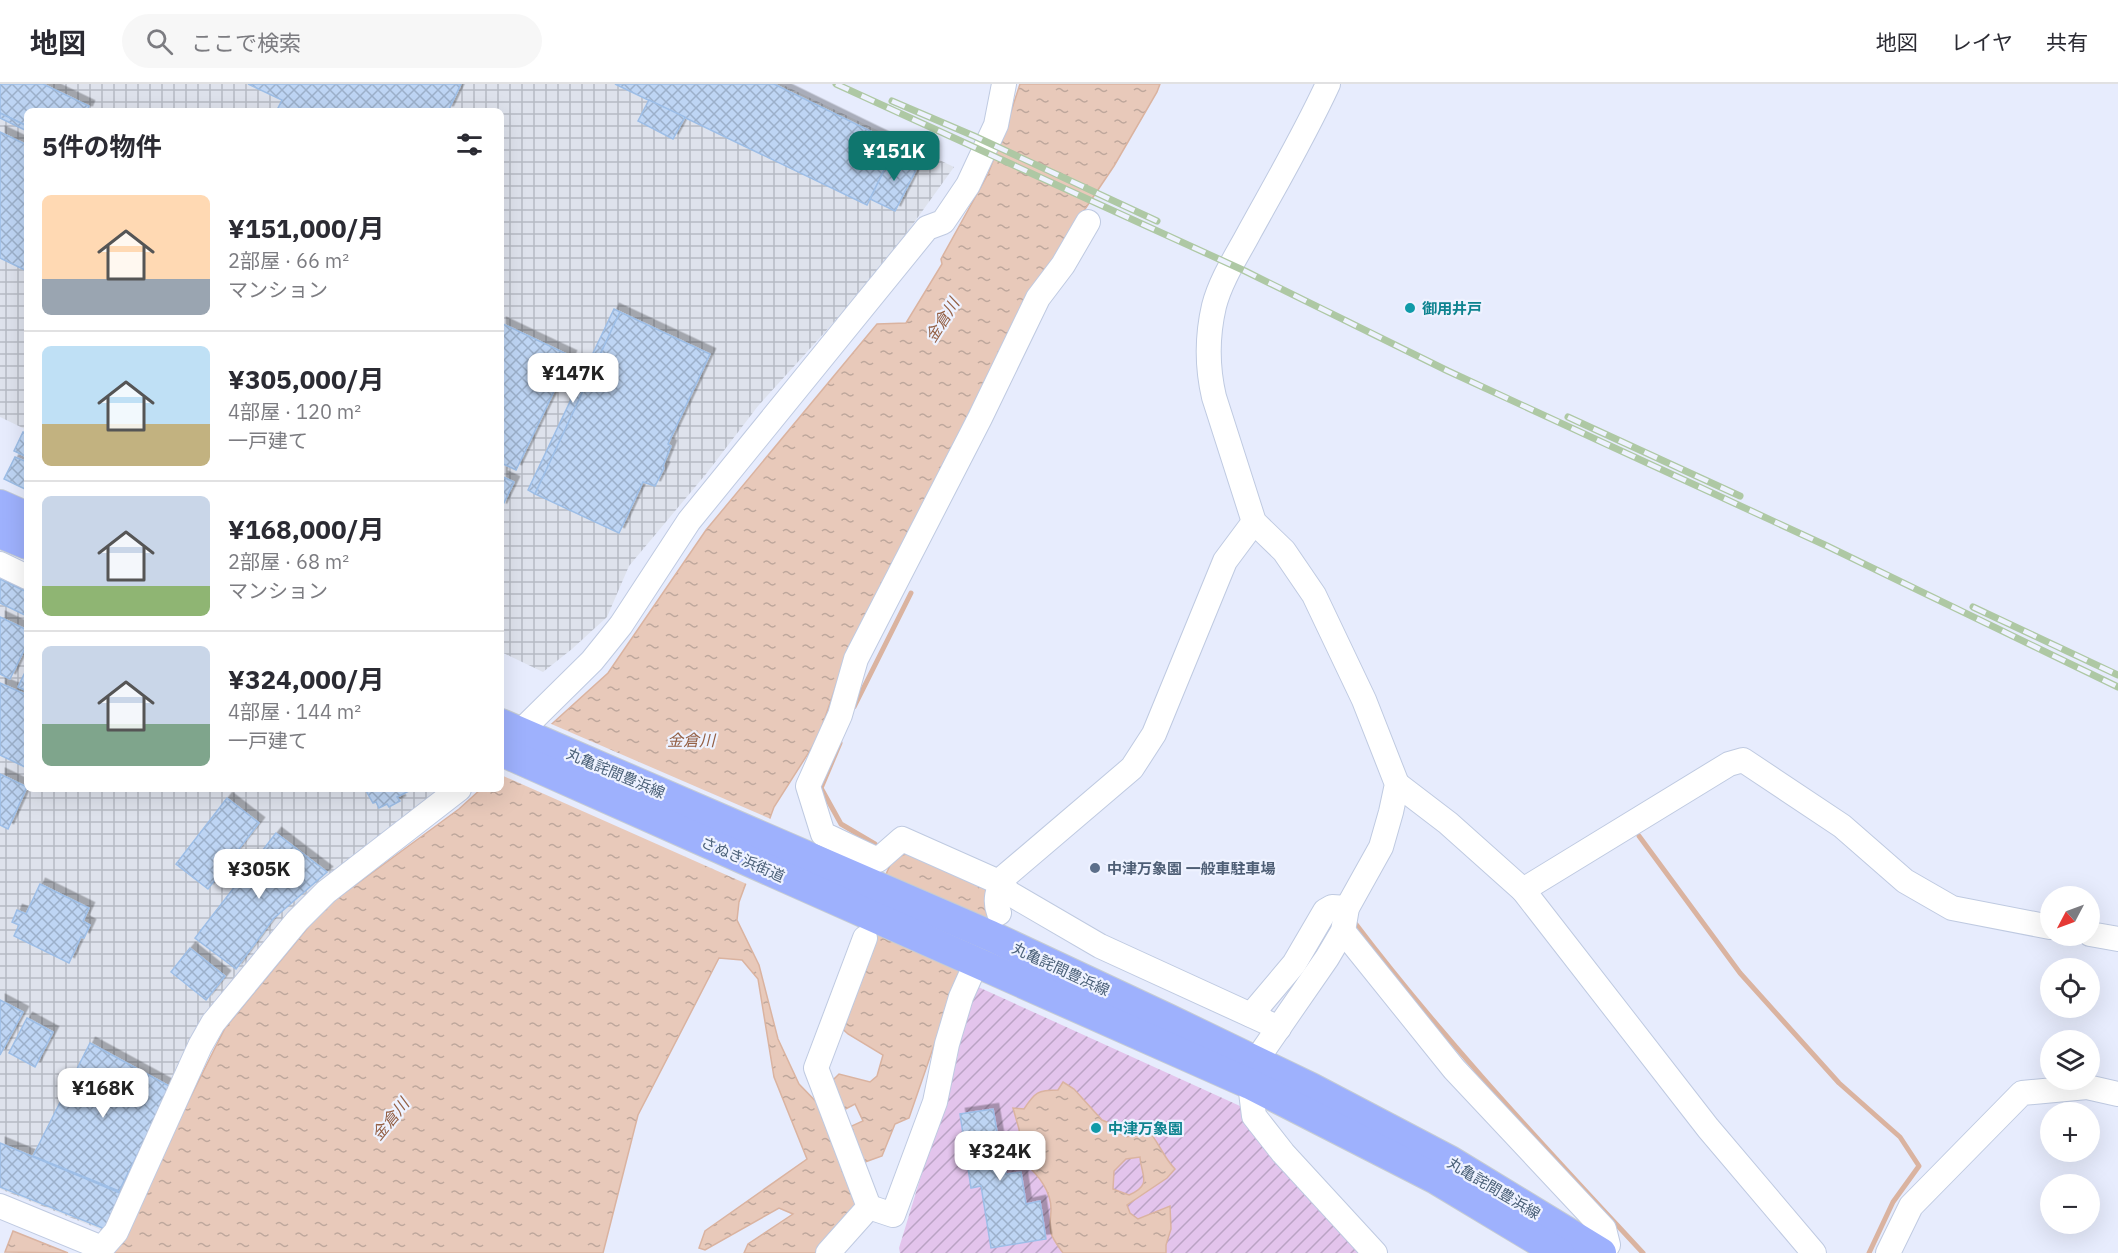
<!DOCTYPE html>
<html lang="ja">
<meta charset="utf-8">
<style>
:root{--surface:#fff;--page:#f7f7f7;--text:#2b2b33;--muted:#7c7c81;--line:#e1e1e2;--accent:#0f766e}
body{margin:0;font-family:"IBM Plex Sans","Noto Sans JP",sans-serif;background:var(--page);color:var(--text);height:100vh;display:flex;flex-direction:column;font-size:22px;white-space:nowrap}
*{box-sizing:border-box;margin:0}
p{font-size:20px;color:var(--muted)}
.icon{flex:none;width:33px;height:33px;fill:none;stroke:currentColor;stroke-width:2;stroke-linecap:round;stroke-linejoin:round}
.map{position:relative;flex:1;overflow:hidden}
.details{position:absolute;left:24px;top:24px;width:480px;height:684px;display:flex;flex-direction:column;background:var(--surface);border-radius:9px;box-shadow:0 6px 24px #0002}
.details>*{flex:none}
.needle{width:39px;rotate:229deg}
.fabs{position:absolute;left:2040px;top:802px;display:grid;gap:12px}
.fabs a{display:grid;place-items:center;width:60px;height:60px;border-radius:50%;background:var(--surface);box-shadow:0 6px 24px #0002;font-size:30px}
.price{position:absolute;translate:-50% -51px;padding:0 14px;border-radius:12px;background:#fff;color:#222;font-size:20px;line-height:39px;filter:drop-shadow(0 2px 3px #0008)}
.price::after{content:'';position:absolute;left:50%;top:36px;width:18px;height:14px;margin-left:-9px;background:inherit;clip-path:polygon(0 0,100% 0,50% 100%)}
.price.on{background:var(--accent);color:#fff}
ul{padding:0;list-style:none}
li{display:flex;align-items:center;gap:18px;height:150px;padding:0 18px}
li+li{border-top:2px solid var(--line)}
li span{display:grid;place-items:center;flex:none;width:168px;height:120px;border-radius:9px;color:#555}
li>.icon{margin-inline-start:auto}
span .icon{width:72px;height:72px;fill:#fffc;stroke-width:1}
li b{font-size:26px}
h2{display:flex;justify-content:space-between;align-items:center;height:72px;padding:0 18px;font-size:26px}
header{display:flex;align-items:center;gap:36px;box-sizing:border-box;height:84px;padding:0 30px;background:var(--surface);border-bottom:2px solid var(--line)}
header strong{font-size:28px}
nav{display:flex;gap:33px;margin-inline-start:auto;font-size:21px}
.search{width:420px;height:54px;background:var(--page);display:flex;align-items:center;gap:15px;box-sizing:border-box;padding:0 21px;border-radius:33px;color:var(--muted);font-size:22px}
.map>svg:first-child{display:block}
</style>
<header>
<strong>地図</strong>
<div class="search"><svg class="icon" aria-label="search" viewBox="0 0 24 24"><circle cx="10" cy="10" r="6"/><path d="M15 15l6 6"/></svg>ここで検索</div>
<nav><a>地図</a><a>レイヤ</a><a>共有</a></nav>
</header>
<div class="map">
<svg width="2118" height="1169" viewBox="0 0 2118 1169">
<defs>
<pattern id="industrial-grid" width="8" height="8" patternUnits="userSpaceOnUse" patternTransform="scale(1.5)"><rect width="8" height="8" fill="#dee2ec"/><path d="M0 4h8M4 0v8" fill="none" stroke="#b6bbc4"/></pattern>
<pattern id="garden-furrows" width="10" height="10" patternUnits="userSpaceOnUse" patternTransform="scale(1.5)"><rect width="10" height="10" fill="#e3c4ec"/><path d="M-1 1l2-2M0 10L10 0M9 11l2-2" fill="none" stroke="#baa3c4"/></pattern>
<pattern id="water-ripples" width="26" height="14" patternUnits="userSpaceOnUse" patternTransform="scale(1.5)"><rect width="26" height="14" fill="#e8c9ba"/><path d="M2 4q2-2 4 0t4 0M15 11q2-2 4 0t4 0" fill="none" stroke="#bea79c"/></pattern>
<pattern id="building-cross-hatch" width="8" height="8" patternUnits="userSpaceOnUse" patternTransform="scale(1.5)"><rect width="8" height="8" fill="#bed5f4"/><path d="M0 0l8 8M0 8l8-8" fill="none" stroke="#9cb0ca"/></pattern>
<filter id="shadow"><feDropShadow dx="5.5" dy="-5.5" stdDeviation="0" flood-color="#0004"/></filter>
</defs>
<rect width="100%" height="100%" fill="#e7ecfd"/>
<g fill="url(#industrial-grid)">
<polygon points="0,0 781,0 954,83 875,193 758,322 706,390 629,482 607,533 572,565 543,588 501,568 501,27 27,27 27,346 0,333"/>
<polygon points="0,490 27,503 27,705 452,705 211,932 104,1147 0,1105"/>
</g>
<polygon fill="url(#garden-furrows)" points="976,902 1240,1022 1300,1102 1361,1169 900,1169 899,1164 958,971 955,965"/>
<g fill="url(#water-ripples)" stroke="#dab3a0" stroke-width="1.5" fill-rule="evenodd">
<polygon points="1020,0 1160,0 1157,8 1114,82 1079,134 843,581 818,654 774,723 739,818 737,836 759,881 778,955 799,1000 826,1028 860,1126 820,1169 744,1169 748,1160 793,1130 779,1124 705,1166 699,1164 705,1147 807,1075 774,993 758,895 742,876 719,874 638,1031 603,1169 107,1169 113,1156 122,1160 183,1028 225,944 324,824 459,725 481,705 501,705 501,686 608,589 706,446 877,240 906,239 942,180 941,175 988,90 1006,43"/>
<polygon points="911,768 923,769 1001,813 957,895 909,1034 895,1040 882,1072 865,1078 845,1045 863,1037 855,1020 840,1028 827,1002 839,990 870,998 877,992 883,971 848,950 836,939 887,788 893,775"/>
<path d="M 1063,998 L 1074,1005 L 1102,1036 L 1112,1040 L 1118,1049 L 1127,1053 L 1146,1044 C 1158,1056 1163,1073 1175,1085 L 1167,1094 L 1127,1121 L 1130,1129 L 1138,1135 L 1170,1122 L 1171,1145 L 1166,1161 L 1166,1169 L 1063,1169 C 1059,1163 1053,1156 1051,1149 C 1049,1141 1051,1133 1051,1125 C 1051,1108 1039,1091 1026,1081 L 1031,1079 L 1026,1053 L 1020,1054 L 1019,1045 L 1013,1024 L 1024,1025 C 1035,1008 1038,1006 1058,1006 ZM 1140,1073 C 1141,1091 1153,1101 1129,1111 L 1113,1105 L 1114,1087 L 1126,1075 Z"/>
<polygon points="13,1147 68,1169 5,1168"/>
</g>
<polygon fill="#e7ecfd" points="549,639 773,736 749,801 501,691 501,682"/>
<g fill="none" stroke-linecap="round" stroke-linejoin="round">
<g stroke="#dab3a0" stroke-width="5">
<polyline points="854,623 911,509"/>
<polyline points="840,659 821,704 841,740 875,760"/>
<polyline points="1639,752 1740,889 1839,999 1900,1053 1919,1082 1893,1118 1869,1169"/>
<path d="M 1351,839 L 1355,839 C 1443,955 1544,1062 1643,1169"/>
</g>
</g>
<g fill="url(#building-cross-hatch)" stroke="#9dbee7" stroke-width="1.5" filter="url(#shadow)">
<polygon points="0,0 43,0 89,22 87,27 27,27 27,42 0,29"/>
<polygon points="248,0 461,0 448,27 306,27 299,24 298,27 283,27 278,24 282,16"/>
<polygon points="615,0 774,0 897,60 867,121"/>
<polygon points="649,16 685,33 673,55 638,37"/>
<polygon points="0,29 27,42 27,47 0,34"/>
<polygon points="0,48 27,61 27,187 0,174"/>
<polygon points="901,61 914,67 911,74 897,68"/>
<polygon points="892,70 918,82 895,127 870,115"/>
<polygon points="614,225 620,228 535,410 528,406"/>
<polygon points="620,228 710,270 668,360 671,362 663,382 664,384 655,402 643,398 619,449 535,410"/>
<polygon points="501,239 571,272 516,386 501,379"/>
<polygon points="23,348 27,350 27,373 14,367"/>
<polygon points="15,373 27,378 27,406 4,395"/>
<polygon points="501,386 503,387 501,392 514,398 501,425"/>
<polygon points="0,495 27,508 27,532 0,519"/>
<polygon points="0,533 27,546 27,560 10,595 0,590"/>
<polygon points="27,584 27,607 18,603"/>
<polygon points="0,599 27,611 27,684 0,671"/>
<polygon points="0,690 27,703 8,745 0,741"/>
<polygon points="365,705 410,705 411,706 397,713 400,717 389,723 387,720 379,724 376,718 373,719"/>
<polygon points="227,714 259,739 208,805 176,780"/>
<polygon points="276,749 327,788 273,835 236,885 195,854"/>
<polygon points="40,800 89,824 83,837 90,841 84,854 81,853 69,879 14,852 19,841 12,838 17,826 26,830"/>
<polygon points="190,864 225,892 206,916 171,888"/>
<polygon points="0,916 23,928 0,971"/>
<polygon points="27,934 53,948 35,983 9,969"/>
<polygon points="90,959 171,1003 119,1107 33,1072"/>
<polygon points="993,1025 999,1059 1025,1055 1029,1078 1005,1081 1006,1090 1021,1088 1026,1120 1040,1117 1046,1155 991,1164 981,1102 971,1104 960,1030"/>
<polygon points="0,1059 120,1109 105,1145 0,1103"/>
</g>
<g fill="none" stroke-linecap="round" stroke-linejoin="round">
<defs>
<g id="minor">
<path d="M 1328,0 C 1305,50 1277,98 1250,147 C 1238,170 1221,195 1214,222 C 1207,252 1207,283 1214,313 L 1254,438 L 1284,467 L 1314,511 L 1364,616 L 1397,700 L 1391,728 L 1381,763 L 1347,824 L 1343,847 L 1327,874 L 1255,978 L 1250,1000 L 1254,1032 L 1283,1069 L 1375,1169"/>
<polyline points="1088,138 1063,181 1038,214 980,334 856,575 840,631 808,702 823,750 878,776 902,755 1001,799 1009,809 1100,862 1279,944"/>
<polyline points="0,480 27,493"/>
<polyline points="520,648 592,577 621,541 689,437 927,144 943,138 968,101 996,41 1004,0"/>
<polyline points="1397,700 1448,739 1523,806 1708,1044 1814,1169"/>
<polyline points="1523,806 1729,680 1743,676 1842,742 1905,797 1952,824 2050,843"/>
<path d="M 999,829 C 994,816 998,806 1003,794 L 1132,684 L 1154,650 L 1225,477 L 1254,438"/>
<polyline points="1343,847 1454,985 1604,1145 1608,1161 1602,1169"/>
<polyline points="2090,850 2118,855"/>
<polyline points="1251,931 1294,880 1325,827 1332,823 1347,824"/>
<polyline points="0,1122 102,1164 116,1148 200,962 213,939 297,837 326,808 459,705"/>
<polyline points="869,1123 893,1131 935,1018 947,960 961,913 977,877"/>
<polyline points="828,1169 869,1123 816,984 865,854"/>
<polyline points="1888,1169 1911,1122 2022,1009 2087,1003 2118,1010"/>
</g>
<g id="major">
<polyline points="0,421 27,433"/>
<polyline points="0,449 27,460"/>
<polyline points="501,640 991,852 1168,935 1311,1004 1450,1077 1601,1169"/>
<polyline points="501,667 1250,1000 1436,1095 1559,1169"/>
</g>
</defs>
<use href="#minor" stroke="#bfcae1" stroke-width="26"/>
<use href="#major" stroke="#c5ccd4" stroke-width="32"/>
<use href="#minor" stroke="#fff" stroke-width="24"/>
<use href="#major" stroke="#9eb1fd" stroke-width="30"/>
<defs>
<g id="rail">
<polyline points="836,0 1245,187 1448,287 1825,461 2118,603"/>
<polyline points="892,17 974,52 1157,137"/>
<polyline points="1568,333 1740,412"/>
<polyline points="1973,523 2118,591"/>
</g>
</defs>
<use href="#rail" stroke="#aec8a4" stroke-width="7"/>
<use href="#rail" stroke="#eef2ff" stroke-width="4.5" stroke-dasharray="14" stroke-linecap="butt"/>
</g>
<g fill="#0f9aa8" stroke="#eef2ff" stroke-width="2">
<circle cx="1410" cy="224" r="6"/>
<circle cx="1096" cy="1044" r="6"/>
</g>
<circle fill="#5c6f8a" stroke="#eef2ff" stroke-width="2" cx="1095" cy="784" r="6"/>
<g text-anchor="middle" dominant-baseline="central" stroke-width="4.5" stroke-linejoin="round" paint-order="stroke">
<g font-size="15" font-weight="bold" fill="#0d838f" stroke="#eef2ff" text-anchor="start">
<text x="1422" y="224">御用井戸</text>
<text x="1108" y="1044">中津万象園</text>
</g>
<g font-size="15" fill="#4a6078" stroke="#eef2ff">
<text transform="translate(616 689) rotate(23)">丸亀詫間豊浜線</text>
<text transform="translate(743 775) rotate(24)">さぬき浜街道</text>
<text transform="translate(1061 885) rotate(25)">丸亀詫間豊浜線</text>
<text transform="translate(1494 1104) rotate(31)">丸亀詫間豊浜線</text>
</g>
<g font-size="15" font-weight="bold" fill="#4e5e75" stroke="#eef2ff" text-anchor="start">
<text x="1107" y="784">中津万象園 一般車駐車場</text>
</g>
<g font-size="16" font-style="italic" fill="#946045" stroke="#eef2ff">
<text transform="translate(942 236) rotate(-58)">金倉川</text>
<text x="691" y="656">金倉川</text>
<text transform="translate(390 1035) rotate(-51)">金倉川</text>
</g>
</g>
</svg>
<div class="fabs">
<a><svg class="needle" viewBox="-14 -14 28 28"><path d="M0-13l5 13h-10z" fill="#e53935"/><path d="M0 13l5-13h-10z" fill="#7c7c81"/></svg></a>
<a><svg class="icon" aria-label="locate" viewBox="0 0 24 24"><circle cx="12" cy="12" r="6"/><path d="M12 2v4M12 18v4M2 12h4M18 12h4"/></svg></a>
<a><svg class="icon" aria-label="layers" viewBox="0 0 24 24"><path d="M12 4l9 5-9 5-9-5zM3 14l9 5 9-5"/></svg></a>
<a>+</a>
<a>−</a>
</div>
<b class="price on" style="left:894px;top:98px">¥151K</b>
<b class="price" style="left:573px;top:320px">¥147K</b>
<b class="price" style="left:259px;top:816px">¥305K</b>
<b class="price" style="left:103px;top:1035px">¥168K</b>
<b class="price" style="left:1000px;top:1098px">¥324K</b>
<section class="details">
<h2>5件の物件<svg class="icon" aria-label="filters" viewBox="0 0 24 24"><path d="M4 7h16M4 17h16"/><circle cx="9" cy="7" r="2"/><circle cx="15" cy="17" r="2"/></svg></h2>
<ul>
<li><span style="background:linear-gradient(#ffd9b3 70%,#9aa5b1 0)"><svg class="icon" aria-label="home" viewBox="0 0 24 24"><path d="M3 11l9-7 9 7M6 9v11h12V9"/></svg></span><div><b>¥151,000/月</b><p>2部屋 · 66 m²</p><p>マンション</p></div></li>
<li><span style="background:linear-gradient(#bfe0f5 65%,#c2b280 0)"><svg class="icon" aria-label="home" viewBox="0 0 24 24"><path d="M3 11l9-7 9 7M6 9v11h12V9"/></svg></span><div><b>¥305,000/月</b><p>4部屋 · 120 m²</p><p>一戸建て</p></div></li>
<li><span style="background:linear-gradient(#c9d6e8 75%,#8fb573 0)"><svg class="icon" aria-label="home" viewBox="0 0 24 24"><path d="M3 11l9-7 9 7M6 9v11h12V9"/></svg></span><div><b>¥168,000/月</b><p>2部屋 · 68 m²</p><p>マンション</p></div></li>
<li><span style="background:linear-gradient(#c9d6e8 65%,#7fa58c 0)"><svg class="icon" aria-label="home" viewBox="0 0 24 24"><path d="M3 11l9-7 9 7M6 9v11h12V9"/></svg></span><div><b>¥324,000/月</b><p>4部屋 · 144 m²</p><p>一戸建て</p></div></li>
</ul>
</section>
</div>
